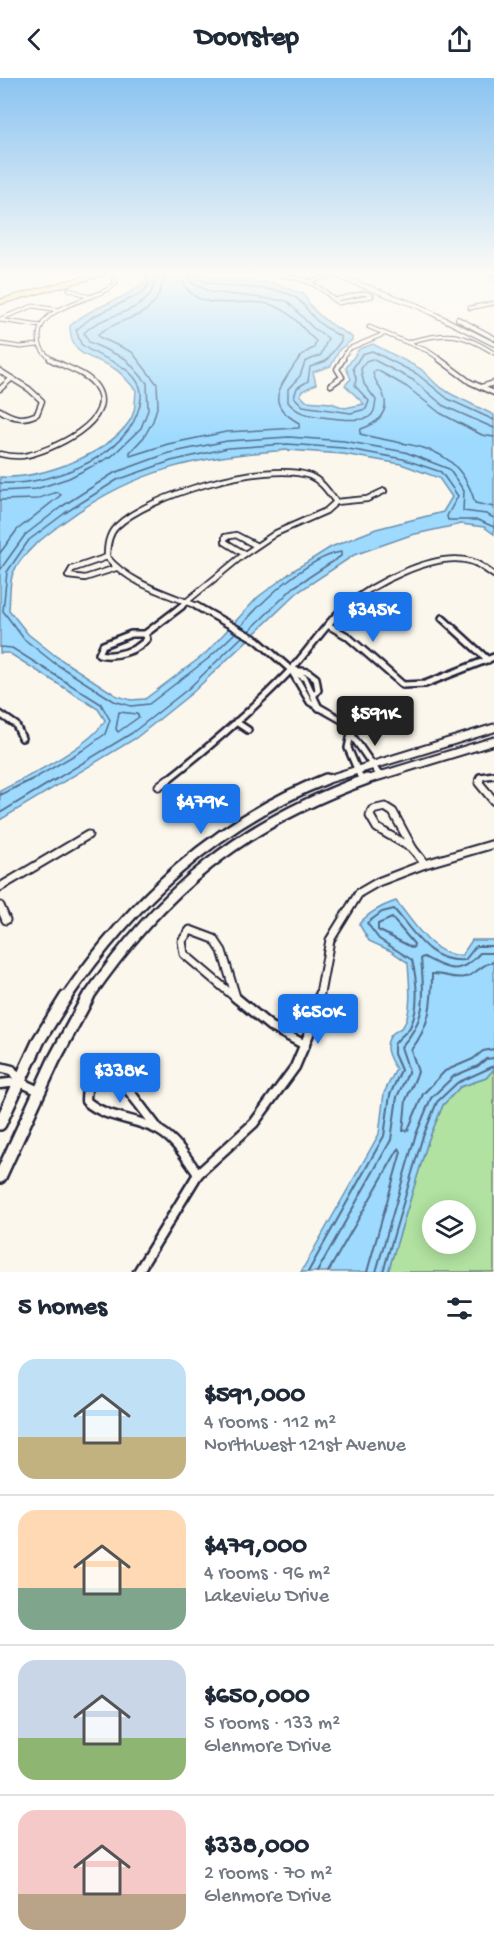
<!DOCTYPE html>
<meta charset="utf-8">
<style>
:root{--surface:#fff;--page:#f2f2f3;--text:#1f2937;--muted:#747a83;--line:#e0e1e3;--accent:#1a73e8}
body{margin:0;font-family:"Gochi Hand",sans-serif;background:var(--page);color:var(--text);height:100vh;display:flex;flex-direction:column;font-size:22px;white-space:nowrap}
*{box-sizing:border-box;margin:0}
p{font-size:20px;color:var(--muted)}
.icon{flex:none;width:33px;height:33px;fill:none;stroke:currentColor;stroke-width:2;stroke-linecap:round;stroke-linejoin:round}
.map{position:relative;height:1194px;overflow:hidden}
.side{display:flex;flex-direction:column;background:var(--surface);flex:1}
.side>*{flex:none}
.buttons{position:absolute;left:422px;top:1122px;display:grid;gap:12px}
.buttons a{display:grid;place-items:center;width:54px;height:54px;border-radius:50%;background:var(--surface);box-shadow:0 3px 15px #0003;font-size:30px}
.price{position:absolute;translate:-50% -51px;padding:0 14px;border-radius:6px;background:var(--accent);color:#fff;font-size:20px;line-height:39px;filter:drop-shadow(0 2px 3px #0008)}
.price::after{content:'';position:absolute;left:50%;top:36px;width:18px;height:14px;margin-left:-9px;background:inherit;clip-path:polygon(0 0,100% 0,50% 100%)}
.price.active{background:#222;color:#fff}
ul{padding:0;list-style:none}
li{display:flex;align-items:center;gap:18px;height:150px;padding:0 18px}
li+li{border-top:2px solid var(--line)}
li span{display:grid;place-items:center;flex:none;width:168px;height:120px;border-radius:18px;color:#555}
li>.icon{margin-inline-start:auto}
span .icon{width:72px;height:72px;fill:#fffc;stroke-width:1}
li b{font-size:26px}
h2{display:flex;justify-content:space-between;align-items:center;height:72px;padding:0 18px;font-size:26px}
header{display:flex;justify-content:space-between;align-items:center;height:78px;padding:0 18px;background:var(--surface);font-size:27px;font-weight:800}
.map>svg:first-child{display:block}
</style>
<header><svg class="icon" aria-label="back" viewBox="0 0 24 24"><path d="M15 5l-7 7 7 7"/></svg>Doorstep<svg class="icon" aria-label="share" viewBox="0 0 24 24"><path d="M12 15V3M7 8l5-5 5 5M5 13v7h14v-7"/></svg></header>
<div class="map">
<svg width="494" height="1194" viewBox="0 0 494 1194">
<rect width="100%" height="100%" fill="#fbf7ec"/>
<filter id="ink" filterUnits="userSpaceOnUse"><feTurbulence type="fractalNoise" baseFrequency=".0167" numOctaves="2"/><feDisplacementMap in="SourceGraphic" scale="12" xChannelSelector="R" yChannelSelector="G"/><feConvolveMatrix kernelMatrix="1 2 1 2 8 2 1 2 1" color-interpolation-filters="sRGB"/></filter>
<g filter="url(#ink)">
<path fill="#b1e2a1" stroke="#6a826e" stroke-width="1.5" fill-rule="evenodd" d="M 494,991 L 494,1194 L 388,1194 L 428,1063 L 443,1027 L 460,1009 L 486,1000 ZM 432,1132 L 465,1132 L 465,1166 L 432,1166 Z"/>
<g fill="#9ddafe" stroke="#6c90b0" stroke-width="1.5" fill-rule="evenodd">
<path d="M 142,195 L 197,195 L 222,203 L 270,204 L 304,216 C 312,237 334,248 352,259 L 352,262 L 340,271 L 331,288 L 313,294 L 316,306 L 302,313 L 300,317 L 306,323 L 331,325 L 345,330 L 364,326 L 345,307 L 351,301 L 346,290 L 359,271 L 373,266 L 421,291 L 437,307 L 451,316 L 494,337 L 494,456 L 484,449 L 461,446 L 411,457 L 354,477 L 298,514 L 192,615 L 136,660 L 0,742 L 0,713 C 25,700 94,666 105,642 L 98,631 L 9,575 L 0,575 L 0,399 C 40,401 105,378 129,344 C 136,334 135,323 136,312 C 130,306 123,296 115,291 C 93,277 70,281 70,248 C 91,228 119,224 142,207 ZM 288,372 L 343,376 L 401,386 L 439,400 L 452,419 L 443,434 L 376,451 L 331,469 L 294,492 L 258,519 L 205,576 L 145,621 L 131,622 L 117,618 L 57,579 L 28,556 L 9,532 C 10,521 9,505 13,495 C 23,474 43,460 61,446 C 134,391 198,378 288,372 Z"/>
<path d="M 396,823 C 413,843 433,880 462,877 L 472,862 L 494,862 L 494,991 L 486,1000 L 460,1009 L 443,1027 L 428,1063 L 388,1194 L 301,1194 L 379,1056 L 384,1015 L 396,991 C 389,980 382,968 392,956 C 396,953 401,951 404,947 C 413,930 409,903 408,885 L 391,873 L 369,863 L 359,846 C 369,834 381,828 396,823 Z"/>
</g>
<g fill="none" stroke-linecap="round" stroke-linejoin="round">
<g stroke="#536c89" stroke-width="1.5">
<path d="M 164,195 C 158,244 131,233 98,256 L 99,259 L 132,274 L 157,306 L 158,326 L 153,343 L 144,359 L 130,374 L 130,378 L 168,366 L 226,354 L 299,350 L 299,345 C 269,328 275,316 291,292 C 298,281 302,275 314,270 L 316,263 C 303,252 294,236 277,229 C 243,214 193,244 180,195"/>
<path d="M 189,195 L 192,205 L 211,214 L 287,223 L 313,250 L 328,260 L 321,277 L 305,284 L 300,298 L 288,311 L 288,324 C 292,329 297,333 303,335 C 314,339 361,345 369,339 C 375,335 375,329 376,322 L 364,306 L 361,291 L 366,283 L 372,281 L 413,302 L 444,328 L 494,350"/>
<path d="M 197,195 L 199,201 C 228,214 261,205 291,217 C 303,222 308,235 317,243 C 325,250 333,254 341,259 L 341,263 L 326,283 L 310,289 L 308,303 L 297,310 L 294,319 L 303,328 L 309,329 L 351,335 L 366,331 L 369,323 L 355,308 L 356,300 L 353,290 L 362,276 L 372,273 L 417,296 L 448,321 L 494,342"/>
<path d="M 494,359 L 482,357 L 440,335 L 407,309 L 377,292 L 373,294 C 374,303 380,308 383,316 C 391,333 377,346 361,351 L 360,356 C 412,370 458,363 475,425 L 494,429"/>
<path d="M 0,405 C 46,408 120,382 137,336 C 140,328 143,317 140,309 C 129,283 99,282 81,266 L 76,252 L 92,239 L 142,215 L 148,208 L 147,195"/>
<path d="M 0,413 L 36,411 L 69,400 L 112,378 L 141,350 L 148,332 L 147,305 L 126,281 L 89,264 L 84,255 C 108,230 156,239 155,195"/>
<polyline points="0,422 36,421 57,414 61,417 17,452 0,475"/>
<polyline points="0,492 25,457 61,429 114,395 169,375 227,363 289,359 344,363 405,374 449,391 464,413 463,433 486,436 494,440"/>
<path d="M 241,548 C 263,522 307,480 341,474 L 341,478 L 294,509 L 249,553"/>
<polyline points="235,555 209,580 149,626 131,628 114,623 53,584 24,561 3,533 7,494 29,462 65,435 117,402 171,383 228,370 287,366 343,370 403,381 441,394 458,418 447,438 448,442 478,442 494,449"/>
<polyline points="0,569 12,570 101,626 110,642 105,656 83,672 30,703"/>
<polygon points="119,634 137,636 139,639 118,654 116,651"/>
<polyline points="53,703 132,655 188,611 242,559"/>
</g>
<g stroke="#536c89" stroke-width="2">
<polyline points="0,717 33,701"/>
<polyline points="0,735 56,701"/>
<polygon points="392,840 414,866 413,870 378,852 378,846"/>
<path d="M 494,884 C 482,885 477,896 465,899 C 453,902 443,895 432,896 C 432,926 430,948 411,972 L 418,994 L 406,1022 L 403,1053 L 408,1052 L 423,1016 L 445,993 L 473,981 L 483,973 L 494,971"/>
<path d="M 308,1194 L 384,1058 L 390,1017 L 401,992 L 394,976 L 394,967 C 398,959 406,956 410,949 C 420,930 417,902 412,882 L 379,861 L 367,845 L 382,834 L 394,831 C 414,854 430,886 465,882 L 476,868 L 494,868"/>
<path d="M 317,1194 L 391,1062 L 397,1019 L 409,993 L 401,969 C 428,940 424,917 421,880 L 424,879 C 449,892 459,898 480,875 L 494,875"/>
<polyline points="328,1194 399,1070 401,1074 367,1194"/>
<polyline points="376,1194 415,1059 431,1020 454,998 478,988 486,981 494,980"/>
<polyline points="383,1194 422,1061 437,1024 457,1005 494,988"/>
</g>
<polyline stroke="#9ddafe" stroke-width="4" points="471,195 494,203"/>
<defs>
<g id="minor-far5">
<polyline points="29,195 45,195"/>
<path d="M 259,195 C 288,197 314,200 334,222"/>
<polyline points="304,201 315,195"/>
<polyline points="311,203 341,196"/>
<polyline points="69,211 89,219"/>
<polygon points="364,215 372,218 339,225 334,222"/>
<polyline points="470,230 494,225"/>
<polyline points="0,241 33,228 59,232"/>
<polyline points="0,242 41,248"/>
<polyline points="369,249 428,273 441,282"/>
<path d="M 409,264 C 446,253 461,254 494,275"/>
<polyline points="0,266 21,269 38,267"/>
<path d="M 53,282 C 44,276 39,270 39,259 C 39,225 97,224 116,205 L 113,199"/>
<polyline points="342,282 348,271 384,256"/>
</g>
<g id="minor-far4">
<polyline points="439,281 470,304 494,315"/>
<path d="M 0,293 L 29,311 L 42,323 L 37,336 C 23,343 12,340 0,332"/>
<polyline points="331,307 342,299 337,291 343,281"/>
<polyline points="481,309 494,305"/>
<polyline points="0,311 10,302"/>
<path d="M 0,376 C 8,378 15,379 23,378 C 49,374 122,342 95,307 C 85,294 64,289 50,281"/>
</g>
<g id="minor-far3">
<polyline points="243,475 225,464 225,459 236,457 255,467"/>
<path d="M 107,479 C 107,468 108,457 116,449 C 147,417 268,382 310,398 C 322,403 329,415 336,424"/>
<path d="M 107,479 C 129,506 168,516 199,529"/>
<polyline points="107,479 72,491 68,498 85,500 116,490"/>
<polyline points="180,529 242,478 276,455 326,433 336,424 367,421 384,413"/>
<path d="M 345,529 C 371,507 434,473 470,483 C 479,485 486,492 494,497"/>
</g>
<g id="minor-far2">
<polyline points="196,528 257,562 291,592 305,600 319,630"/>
<polyline points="442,540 488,582"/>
<polyline points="328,547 347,558 403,607 425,606 494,579"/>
<path d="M 131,556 L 145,556 L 147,561 C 137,573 114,580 99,576 L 103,567 Z"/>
<polyline points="145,556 182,528"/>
<polyline points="291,592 310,624 347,645 351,656 380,698"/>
<polyline points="292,592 308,594 316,600 318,612 314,617"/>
<polyline points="0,636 16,647 22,660"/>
<polyline points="236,644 248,652"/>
<polyline points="351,656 348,670 362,703"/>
<path d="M 166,703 C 208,670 249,635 286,597 C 308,575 323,548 346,528"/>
<polyline points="479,703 480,699 494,697"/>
</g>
<g id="minor-far1">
<polyline points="480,701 479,705 494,723"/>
<polyline points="159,708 168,701"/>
<polygon points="385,729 393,734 413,771 377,750 370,738 372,732"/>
<polyline points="413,771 425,786"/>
<polyline points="0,809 88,757"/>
<polyline points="0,828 6,842"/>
<polyline points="236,919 222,873 214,861 190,852 182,863 184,876 237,921"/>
<polyline points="319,921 330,862 359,815 378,804 425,786 494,766"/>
</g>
<g id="minor">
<polyline points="235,919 270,948 305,967"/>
<polyline points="0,989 12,992 20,1004 39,1013"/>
<polyline points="0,1006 18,1004"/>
<path d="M 159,1052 L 116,996 L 102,994 C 89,1000 86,1010 86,1023 C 108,1042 136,1039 160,1053 C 177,1063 187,1081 198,1096"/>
<polyline points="138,1194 198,1096 254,1045 295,989 317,937 319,919"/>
</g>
<g id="tertiary-far3">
<polyline points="329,195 418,228 494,266"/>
<polyline points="458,241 494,260"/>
</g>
<g id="tertiary-far2">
<polyline points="322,703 494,650"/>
<polyline points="363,703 494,663"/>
</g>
<g id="tertiary-far1">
<path d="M 65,921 C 132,823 215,745 326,701"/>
<path d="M 87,921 C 162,811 242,746 367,701"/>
</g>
<g id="tertiary">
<polyline points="0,1046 39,962 66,919"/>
<polyline points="0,1099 54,982 88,919"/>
</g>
<polyline id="primary" points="0,224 103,195"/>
<rect id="motorway" x="491" y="195" width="3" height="1"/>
</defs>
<use href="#minor-far5" stroke="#22223b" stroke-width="5"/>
<use href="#minor-far4" stroke="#22223b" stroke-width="7"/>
<use href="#minor-far3" stroke="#22223b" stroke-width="8"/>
<use href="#minor-far2" stroke="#22223b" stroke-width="10"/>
<use href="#minor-far1" stroke="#22223b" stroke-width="11"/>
<use href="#minor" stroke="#22223b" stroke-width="13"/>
<use href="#tertiary-far3" stroke="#22223b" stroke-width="6"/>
<use href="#tertiary-far2" stroke="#22223b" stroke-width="11"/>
<use href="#tertiary-far1" stroke="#22223b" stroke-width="14"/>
<use href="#tertiary" stroke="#22223b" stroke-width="16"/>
<use href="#primary" stroke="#22223b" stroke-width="7"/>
<use href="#motorway" stroke="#22223b" stroke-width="5"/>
<use href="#minor-far5" stroke="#fbf7ec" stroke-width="3"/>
<use href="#minor-far4" stroke="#fbf7ec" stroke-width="4"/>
<use href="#minor-far3" stroke="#fbf7ec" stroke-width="4.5"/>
<use href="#minor-far2" stroke="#fbf7ec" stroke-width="5"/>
<use href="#minor-far1" stroke="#fbf7ec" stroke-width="7"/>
<use href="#minor" stroke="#fbf7ec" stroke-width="8"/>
<use href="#tertiary-far3" stroke="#fbf7ec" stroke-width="4"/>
<use href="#tertiary-far2" stroke="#fbf7ec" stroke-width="7"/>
<use href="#tertiary-far1" stroke="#fbf7ec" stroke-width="9"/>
<use href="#tertiary" stroke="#fbf7ec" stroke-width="11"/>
<use href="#primary" stroke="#fbdf96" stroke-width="4.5"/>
<use href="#motorway" fill="#fbdf96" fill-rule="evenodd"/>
</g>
</g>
<linearGradient id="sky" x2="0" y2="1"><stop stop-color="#8ac3f1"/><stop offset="0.54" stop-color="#fdfbf6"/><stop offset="1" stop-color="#fdfbf6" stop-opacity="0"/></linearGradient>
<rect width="494" height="362" fill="url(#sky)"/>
</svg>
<div class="buttons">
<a><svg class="icon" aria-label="layers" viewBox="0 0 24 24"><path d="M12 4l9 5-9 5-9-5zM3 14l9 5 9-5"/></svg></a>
</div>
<b class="price" style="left:373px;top:565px">$345K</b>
<b class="price active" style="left:375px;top:669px">$591K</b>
<b class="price" style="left:201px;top:757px">$479K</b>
<b class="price" style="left:318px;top:967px">$650K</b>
<b class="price" style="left:120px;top:1026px">$338K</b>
</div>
<section class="side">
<h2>5 homes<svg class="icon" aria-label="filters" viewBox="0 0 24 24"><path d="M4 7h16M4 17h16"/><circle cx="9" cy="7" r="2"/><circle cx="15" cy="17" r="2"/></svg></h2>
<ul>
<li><span style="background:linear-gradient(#bfe0f5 65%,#c2b280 0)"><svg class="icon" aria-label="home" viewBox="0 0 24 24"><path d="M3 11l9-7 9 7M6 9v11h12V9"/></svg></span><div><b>$591,000</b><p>4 rooms · 112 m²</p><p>Northwest 121st Avenue</p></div></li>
<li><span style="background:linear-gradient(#ffd9b3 65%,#7fa58c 0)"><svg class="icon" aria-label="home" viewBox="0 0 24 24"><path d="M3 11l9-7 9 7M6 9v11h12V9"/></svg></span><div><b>$479,000</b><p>4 rooms · 96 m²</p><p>Lakeview Drive</p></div></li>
<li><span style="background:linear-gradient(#c9d6e8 65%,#8fb573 0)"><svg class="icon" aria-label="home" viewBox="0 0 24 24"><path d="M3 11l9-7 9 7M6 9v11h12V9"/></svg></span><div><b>$650,000</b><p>5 rooms · 133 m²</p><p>Glenmore Drive</p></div></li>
<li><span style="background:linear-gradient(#f6c9c9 70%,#b9a48a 0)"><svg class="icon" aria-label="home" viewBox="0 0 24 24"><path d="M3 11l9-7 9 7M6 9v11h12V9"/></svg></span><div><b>$338,000</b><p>2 rooms · 70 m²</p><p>Glenmore Drive</p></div></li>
</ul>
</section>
